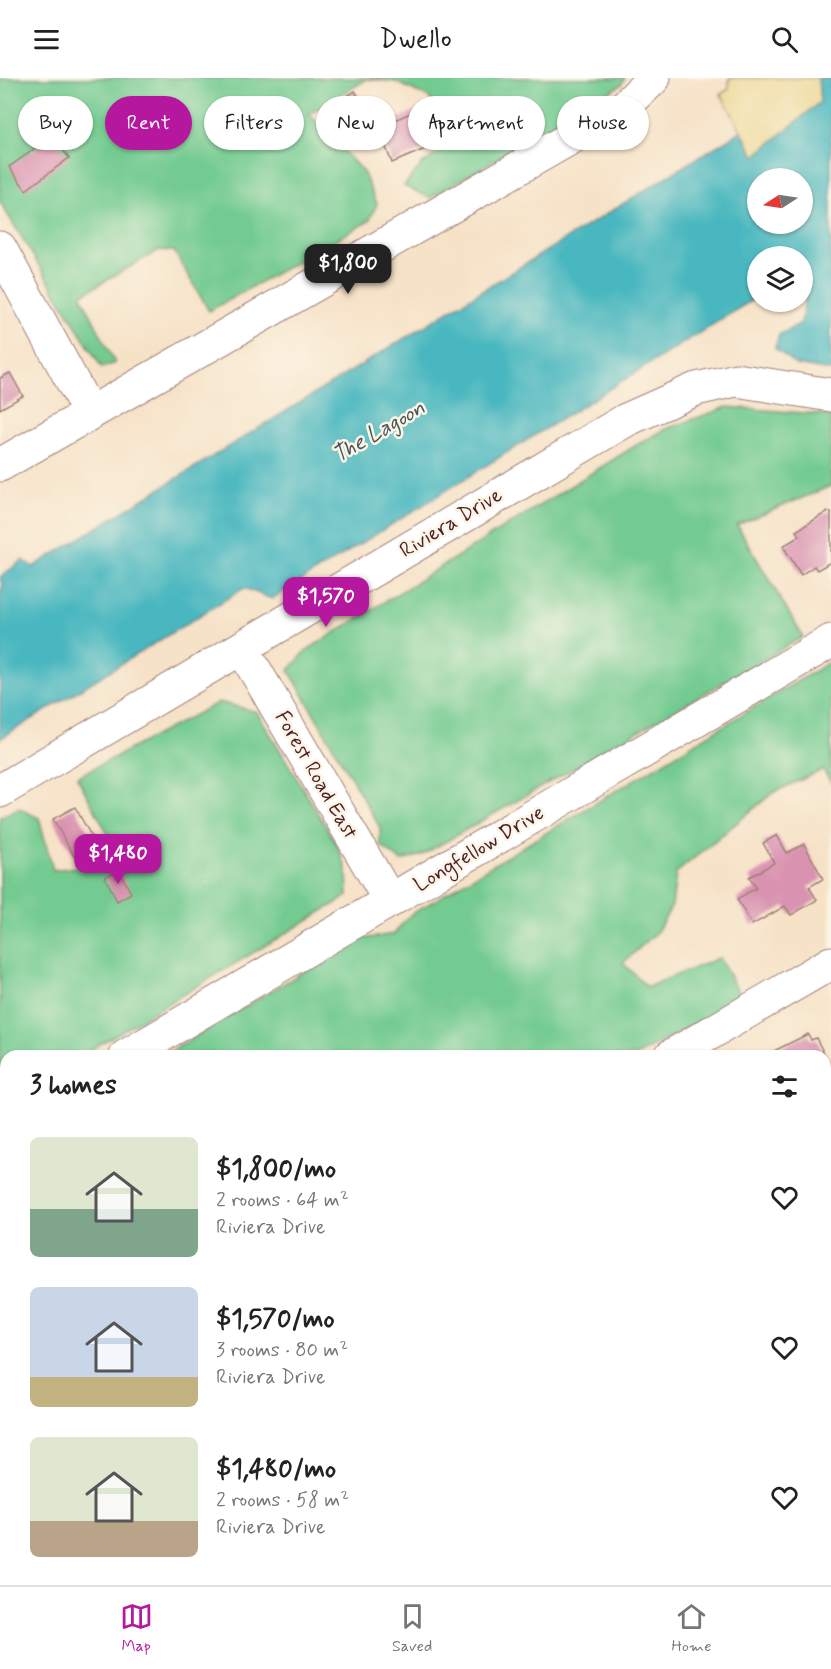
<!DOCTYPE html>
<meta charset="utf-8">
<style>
:root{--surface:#fff;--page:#f6f6f6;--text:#222;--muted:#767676;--line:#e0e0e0;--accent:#b5179e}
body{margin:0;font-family:Mynerve,sans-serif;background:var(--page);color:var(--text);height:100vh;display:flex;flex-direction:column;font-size:22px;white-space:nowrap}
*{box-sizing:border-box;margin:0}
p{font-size:20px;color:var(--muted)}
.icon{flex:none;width:33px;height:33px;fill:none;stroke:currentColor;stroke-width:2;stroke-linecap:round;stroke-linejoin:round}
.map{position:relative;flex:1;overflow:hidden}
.panel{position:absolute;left:0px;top:972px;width:831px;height:536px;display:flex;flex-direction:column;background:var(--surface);border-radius:18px 18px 0 0;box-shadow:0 2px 4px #0004}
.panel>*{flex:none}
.guide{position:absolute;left:18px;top:18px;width:795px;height:54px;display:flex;gap:12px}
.needle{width:39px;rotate:258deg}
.controls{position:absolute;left:747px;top:90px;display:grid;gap:12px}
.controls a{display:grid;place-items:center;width:66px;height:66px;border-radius:50%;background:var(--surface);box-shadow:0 2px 4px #0004;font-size:30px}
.price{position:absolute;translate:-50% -51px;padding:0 14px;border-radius:12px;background:var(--accent);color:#fff;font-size:20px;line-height:39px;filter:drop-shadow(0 2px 3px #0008)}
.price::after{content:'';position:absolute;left:50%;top:36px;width:18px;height:14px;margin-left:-9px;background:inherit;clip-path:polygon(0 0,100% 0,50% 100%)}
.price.on{background:#222;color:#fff}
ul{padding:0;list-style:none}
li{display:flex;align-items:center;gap:18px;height:150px;padding:0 30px}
li span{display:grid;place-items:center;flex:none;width:168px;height:120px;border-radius:9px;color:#555}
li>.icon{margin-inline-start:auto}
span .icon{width:72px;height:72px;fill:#fffc;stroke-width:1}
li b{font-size:26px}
h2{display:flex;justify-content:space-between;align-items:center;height:72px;padding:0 30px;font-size:26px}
.chip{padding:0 21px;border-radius:27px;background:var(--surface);box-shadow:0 2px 4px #0004;font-size:21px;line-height:54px}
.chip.on{background:var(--accent);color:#fff}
header{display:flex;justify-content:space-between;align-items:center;height:78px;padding:0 30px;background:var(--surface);font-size:27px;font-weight:600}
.tab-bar{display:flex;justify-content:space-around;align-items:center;height:84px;border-top:2px solid var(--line);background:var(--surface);font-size:16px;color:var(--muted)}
.tab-bar a{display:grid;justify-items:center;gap:3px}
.tab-bar .on{color:var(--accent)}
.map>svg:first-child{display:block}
</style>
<header><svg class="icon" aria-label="menu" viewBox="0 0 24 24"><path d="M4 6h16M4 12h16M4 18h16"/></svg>Dwello<svg class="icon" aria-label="search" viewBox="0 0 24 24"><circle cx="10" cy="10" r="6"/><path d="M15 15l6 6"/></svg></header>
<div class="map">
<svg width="831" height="1507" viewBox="0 0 831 1507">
<rect width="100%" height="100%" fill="#fcf5e5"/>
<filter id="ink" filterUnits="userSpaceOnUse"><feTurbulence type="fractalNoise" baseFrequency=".0167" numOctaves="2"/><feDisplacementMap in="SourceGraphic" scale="12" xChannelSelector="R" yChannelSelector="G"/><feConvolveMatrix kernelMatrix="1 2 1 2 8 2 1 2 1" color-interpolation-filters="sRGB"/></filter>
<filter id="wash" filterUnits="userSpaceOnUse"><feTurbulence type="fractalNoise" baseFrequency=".008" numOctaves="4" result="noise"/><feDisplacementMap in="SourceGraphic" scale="24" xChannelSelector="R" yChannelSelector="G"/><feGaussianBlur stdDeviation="1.35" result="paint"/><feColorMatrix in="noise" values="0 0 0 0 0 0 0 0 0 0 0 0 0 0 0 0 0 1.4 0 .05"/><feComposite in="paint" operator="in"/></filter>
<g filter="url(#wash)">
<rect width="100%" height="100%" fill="#f6e2c7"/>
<g fill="#73cb91" stroke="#5e755e" stroke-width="1.5">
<polygon points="0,0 625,0 621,7 430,120 404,108 421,87 448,67 430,20 396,4 367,1 309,36 363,94 377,126 369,143 209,233 174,173 159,172 81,217 115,285 102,290 0,124"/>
<polygon points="727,329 831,337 831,408 737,447 803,559 422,777 401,783 380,767 380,750 289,592 307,572 635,368 666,351"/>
<polygon points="831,583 831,704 823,692 774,714 676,795 672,828 656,855 623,885 647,909 719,880 742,920 636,978 163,978 356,862 394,856 410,837"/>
<polygon points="219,624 257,634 337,767 347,792 348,818 80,978 6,978 6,1012 0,1008 0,739 18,730 39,740 53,792 99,786 110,760 77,699"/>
<polygon points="825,1117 831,1125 831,1290 825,1282"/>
<polygon points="305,1502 809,1502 812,1507 308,1507"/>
</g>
<polygon fill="#5eaf7b" stroke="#546753" stroke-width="1.5" points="6,1390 6,1502 305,1502 308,1507 0,1507 0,1393"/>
<polygon fill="#eeda9e" stroke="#9c7c64" stroke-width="1.5" points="729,0 818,0 820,24 755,78 721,16 729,11"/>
<path fill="#48b7bf" stroke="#496b75" stroke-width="1.5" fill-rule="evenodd" d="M 818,0 L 831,0 L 831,293 L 796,287 L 775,270 L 779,257 L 801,245 L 805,220 L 802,178 L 758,178 L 757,219 L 272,521 L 244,510 L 0,661 L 0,512 L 3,510 L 0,499 L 23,482 L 33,489 L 741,53 L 755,78 L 820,24 ZM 758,100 L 802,100 L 802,146 L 758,146 Z"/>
<g id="blocks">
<g fill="#d993b1">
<polygon points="355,13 370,38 347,52 333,27"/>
<polygon points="421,30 437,66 392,85 385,67 391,64 381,42 389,39 391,44"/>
<polygon points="53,58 69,80 26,112 9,89"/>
<polygon points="10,295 23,318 0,331 0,300"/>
<polygon points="827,434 831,434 831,484 817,492 814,488 801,497 783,468 800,458 796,453"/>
<polygon points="75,729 100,774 93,779 89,772 75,780 53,741"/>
<polygon points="777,757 787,775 804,766 823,801 809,809 817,822 791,837 785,828 752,847 737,821 756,810 749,799 774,785 763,765"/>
<polygon points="119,792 131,815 117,823 105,799"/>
<polygon points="808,956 811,962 816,960 831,989 831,1055 825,1058 825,978 768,976"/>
<polygon points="6,1120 6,1161 0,1165 0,1123"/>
<polygon points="6,1281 6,1300 0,1291 0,1285"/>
<polygon points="831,1426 831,1475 825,1478 825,1429"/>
</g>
</g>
</g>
<g filter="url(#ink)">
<use href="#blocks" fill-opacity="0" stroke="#a08079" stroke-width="1.5"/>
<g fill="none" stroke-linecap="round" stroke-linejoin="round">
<defs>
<g id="minor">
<polyline points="0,170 89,334"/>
<polyline points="0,387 623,30 654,0"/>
<polyline points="242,570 390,823"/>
<polyline points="0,713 626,342 696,311 736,302 831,317"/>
<polyline points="126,978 831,563"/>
<polyline points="671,978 831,885"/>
<polyline points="0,1052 6,1049"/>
<polyline points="0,1374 6,1370"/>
</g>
</defs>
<use href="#minor" stroke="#a08079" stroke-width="35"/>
<use href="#minor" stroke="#fff" stroke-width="33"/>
</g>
</g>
<g text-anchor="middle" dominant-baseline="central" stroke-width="5" stroke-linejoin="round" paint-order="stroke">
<g font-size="21" fill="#4a1f2b" stroke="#fcf5e5">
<text transform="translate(451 445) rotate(-31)">Riviera Drive</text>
<text transform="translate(316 697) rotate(60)">Forest Road East</text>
<text transform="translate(479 771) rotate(-31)">Longfellow Drive</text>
</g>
<g font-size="22" font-style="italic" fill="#49545f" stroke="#fcf5e5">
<text transform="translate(379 354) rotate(-30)">The Lagoon</text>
</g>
</g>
</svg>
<div class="controls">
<a><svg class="needle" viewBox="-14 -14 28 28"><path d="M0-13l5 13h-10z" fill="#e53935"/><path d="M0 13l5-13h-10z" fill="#767676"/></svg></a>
<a><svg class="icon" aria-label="layers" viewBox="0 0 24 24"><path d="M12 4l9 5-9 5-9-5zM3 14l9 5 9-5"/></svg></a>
</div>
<b class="price on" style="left:348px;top:217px">$1,800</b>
<b class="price" style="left:326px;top:550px">$1,570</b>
<b class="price" style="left:118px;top:807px">$1,480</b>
<div class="guide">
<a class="chip">Buy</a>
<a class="chip on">Rent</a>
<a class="chip">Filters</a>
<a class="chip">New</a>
<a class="chip">Apartment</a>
<a class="chip">House</a>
</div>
<section class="panel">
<h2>3 homes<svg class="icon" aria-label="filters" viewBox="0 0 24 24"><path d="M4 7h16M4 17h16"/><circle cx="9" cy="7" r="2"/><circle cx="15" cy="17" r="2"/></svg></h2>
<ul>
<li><span style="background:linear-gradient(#dfe7d0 60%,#7fa58c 0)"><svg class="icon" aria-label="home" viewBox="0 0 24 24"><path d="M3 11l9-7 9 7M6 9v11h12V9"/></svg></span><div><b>$1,800/mo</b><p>2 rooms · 64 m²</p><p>Riviera Drive</p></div><svg class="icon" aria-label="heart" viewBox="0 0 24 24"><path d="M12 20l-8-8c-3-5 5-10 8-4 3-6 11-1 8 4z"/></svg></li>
<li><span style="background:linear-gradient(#c9d6e8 75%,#c2b280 0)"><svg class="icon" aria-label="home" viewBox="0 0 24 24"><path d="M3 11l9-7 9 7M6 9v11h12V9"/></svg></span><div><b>$1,570/mo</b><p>3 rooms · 80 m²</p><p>Riviera Drive</p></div><svg class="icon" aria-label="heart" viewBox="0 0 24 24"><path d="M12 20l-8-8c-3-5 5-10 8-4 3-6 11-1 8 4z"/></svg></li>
<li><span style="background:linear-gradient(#dfe7d0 70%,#b9a48a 0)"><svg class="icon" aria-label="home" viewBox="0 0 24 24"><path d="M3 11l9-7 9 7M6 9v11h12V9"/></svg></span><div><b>$1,480/mo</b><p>2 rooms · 58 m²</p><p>Riviera Drive</p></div><svg class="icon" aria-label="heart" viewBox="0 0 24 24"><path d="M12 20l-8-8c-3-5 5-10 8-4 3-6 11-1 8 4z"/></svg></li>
</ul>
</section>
</div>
<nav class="tab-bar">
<a class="on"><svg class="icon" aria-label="map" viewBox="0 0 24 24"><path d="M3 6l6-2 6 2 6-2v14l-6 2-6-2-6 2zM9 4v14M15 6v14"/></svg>Map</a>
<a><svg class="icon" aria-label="saved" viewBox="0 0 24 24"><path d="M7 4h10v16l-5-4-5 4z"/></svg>Saved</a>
<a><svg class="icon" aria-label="home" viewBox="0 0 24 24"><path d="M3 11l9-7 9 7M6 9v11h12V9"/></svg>Home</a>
</nav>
